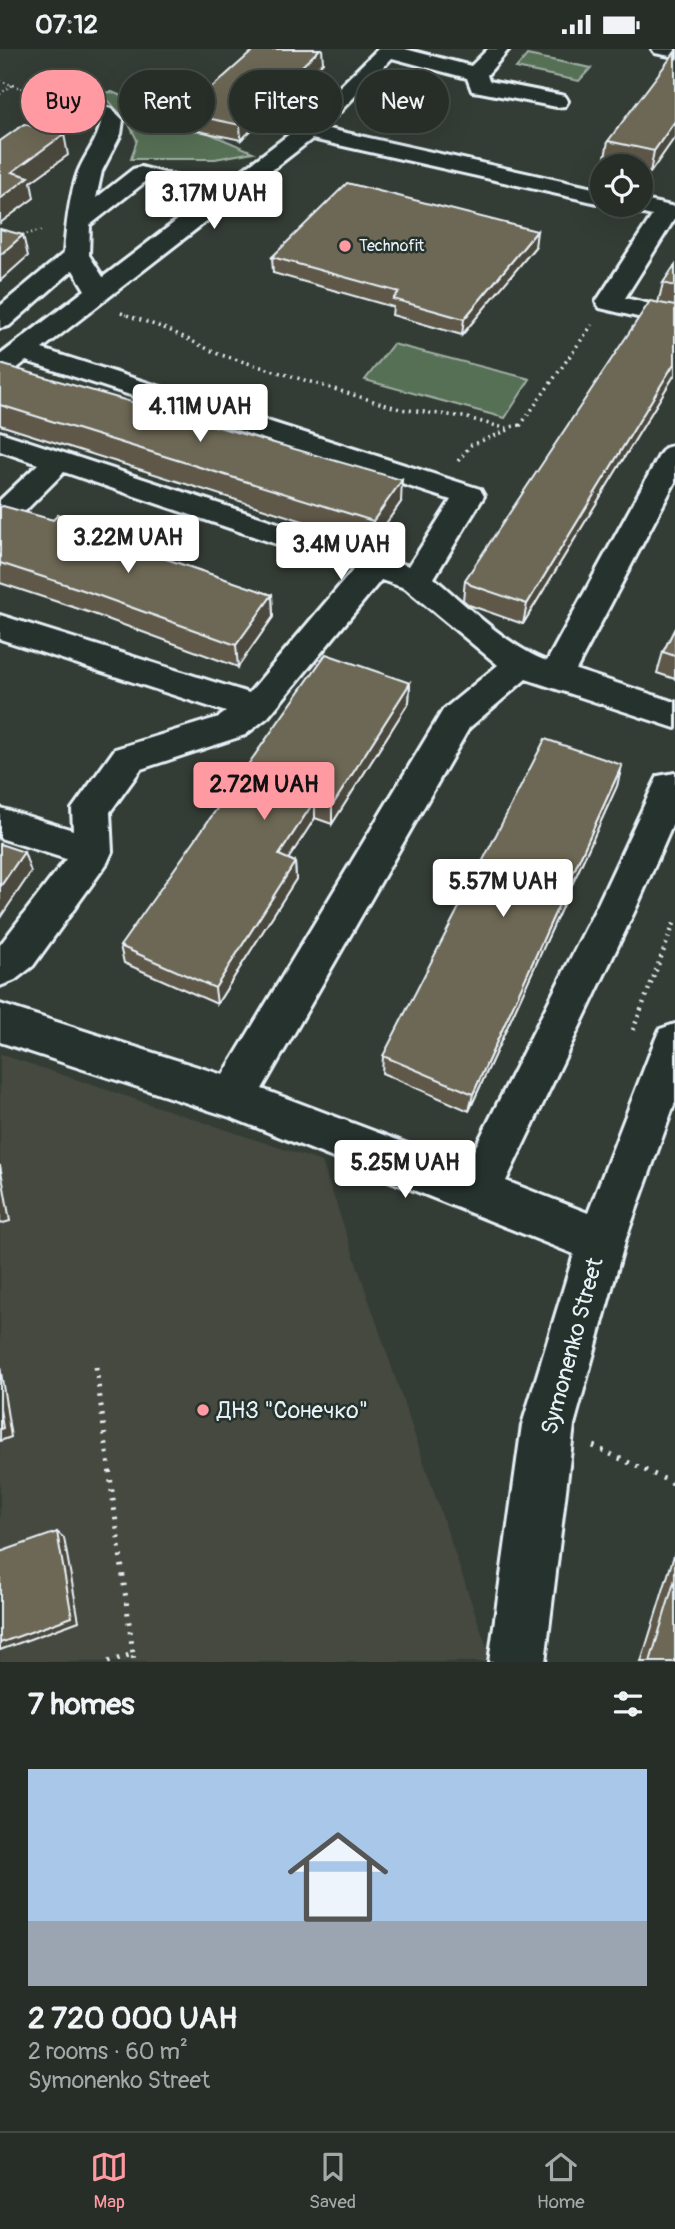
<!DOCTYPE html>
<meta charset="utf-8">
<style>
:root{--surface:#272e28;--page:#333a34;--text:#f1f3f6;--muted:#a4a8a8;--line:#434a45;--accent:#ff9aa2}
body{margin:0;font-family:Pangolin,sans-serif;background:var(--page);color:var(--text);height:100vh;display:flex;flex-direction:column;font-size:26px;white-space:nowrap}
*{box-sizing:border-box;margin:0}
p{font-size:23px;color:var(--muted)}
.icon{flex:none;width:38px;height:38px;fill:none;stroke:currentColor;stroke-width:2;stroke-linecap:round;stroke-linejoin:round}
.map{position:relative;height:1613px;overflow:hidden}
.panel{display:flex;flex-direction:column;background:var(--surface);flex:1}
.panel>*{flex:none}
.guide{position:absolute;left:21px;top:21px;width:634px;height:63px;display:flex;gap:14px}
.buttons{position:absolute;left:590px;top:105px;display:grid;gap:14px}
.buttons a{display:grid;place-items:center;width:63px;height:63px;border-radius:50%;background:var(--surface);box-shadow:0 7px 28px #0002,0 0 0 2px var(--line);font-size:35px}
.price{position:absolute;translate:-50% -60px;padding:0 16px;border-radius:7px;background:#fff;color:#222;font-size:23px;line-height:46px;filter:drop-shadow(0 2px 4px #0008)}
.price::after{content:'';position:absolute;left:50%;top:42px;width:21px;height:16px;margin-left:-10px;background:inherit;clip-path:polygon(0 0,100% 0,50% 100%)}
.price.current{background:var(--accent);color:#111}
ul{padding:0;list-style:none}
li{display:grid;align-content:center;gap:14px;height:371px;padding:0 28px}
li span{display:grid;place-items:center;height:217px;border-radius:0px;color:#555}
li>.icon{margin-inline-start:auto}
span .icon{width:126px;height:126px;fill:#fffc;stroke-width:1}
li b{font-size:30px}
h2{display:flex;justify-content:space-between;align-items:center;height:84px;padding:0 28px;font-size:30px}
.pill{padding:0 24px;border-radius:32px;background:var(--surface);box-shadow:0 7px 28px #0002,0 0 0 2px var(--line);font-size:24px;line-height:63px}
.pill.current{background:var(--accent);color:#111}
.status{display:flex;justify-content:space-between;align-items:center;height:49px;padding:0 35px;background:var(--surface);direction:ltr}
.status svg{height:19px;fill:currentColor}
.tabs{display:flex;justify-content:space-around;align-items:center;height:98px;border-top:2px solid var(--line);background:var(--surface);font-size:19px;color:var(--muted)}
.tabs a{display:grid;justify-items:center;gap:4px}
.tabs .current{color:var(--accent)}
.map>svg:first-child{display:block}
</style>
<div class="status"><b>07:12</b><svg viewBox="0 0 49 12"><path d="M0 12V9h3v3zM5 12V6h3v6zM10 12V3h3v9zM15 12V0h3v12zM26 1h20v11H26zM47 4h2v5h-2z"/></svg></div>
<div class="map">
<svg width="675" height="1613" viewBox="0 0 675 1613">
<rect width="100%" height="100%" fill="#343d35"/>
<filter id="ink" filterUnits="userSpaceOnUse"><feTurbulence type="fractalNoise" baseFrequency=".0143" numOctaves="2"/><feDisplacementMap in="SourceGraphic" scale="14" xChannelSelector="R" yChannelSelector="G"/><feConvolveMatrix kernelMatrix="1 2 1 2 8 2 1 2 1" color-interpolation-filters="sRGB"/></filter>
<g filter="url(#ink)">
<polygon fill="#454a3f" points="0,1005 322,1113 490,1608 487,1613 0,1613"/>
<g fill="#577055" stroke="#a0b0a6" stroke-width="2">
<polygon points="527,6 591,19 579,32 516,19"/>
<polygon points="112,43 253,103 215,110 131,110 137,91 129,75 109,52 86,45"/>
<polygon points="393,295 530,330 505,369 365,331"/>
</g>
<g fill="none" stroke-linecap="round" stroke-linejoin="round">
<defs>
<g id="minor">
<path d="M 378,0 L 405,0 L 471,17 L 488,0 L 509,0 L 487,26 L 489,32 L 565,47 L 568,52 L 565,57 L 557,58 L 480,43 L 472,42 L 467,29 L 392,9 L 324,79 L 602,141 L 602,155 L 312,90 L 42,300 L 480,440 L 484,447 L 434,529 C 463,554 511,600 547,612 L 660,405 L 665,399 L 675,396 L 675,433 L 576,621 L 675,653 L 675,679 L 526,630 L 469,679 L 262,1040 L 466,1117 L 598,855 L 653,737 L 658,727 L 675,724 L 675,770 L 637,857 L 506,1132 L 588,1164 L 654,994 L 660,980 L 675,975 L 675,1053 L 625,1192 L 574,1376 L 545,1613 L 489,1613 L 522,1376 L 574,1205 L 230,1068 L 0,993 L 0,955 L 223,1026 L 443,661 L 498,616 L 405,539 L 381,531 L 268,668 L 245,686 L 141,720 L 110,763 L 112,803 L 107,814 L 33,917 L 15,931 L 0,937 L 0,896 L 66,810 L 0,789 L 0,759 L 73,781 L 72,760 L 115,700 L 219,668 L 226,663 L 0,590 L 0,566 L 249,644 L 353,521 L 64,423 L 11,476 L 0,479 L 0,451 L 38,415 L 0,402 L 0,383 L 409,517 L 451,451 L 26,312 L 10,325 L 0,327 L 0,306 L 85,241 L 73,221 L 9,277 L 0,279 L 0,257 L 64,204 C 66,177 69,148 78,123 C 85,105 98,92 101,73 L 97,70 L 48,59 L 45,54 L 48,49 L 56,47 L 112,60 L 123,71 L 121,85 L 102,122 L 96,149 L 133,120 L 141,118 L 219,139 L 300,77 ZM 145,133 L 205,150 L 103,228 L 89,206 L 90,176 Z"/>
<polygon points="652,0 675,0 675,8 655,4"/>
<polygon points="640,150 675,158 675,169 625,249 675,261 675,277 600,259 596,253 652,167 627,161 623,156 640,156"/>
</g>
</defs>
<use href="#minor" stroke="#e8f1f8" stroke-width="6"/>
<g stroke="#e8f1f8" stroke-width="2.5" stroke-dasharray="1 3.5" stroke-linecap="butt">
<polyline points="0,32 30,42"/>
<polyline points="0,45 12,36"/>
<polyline points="18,187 44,181"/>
<polyline points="121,264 126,266"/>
</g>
<g stroke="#e8f1f8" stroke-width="3.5" stroke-dasharray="2 4.5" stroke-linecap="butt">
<polyline points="121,264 169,281 218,305 400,360 464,368 504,379 521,376"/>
<polyline points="520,377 592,276"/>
<polyline points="458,412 471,396 511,380"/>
</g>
<polyline stroke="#e8f1f8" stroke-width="4.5" stroke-dasharray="2 5" stroke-linecap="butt" points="633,981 675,872"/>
<g stroke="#e8f1f8" stroke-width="5" stroke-dasharray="2.5 7" stroke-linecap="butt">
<polyline points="96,1318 133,1605"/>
<polyline points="593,1397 675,1435"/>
<polyline points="108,1613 133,1605 134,1613"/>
</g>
<use href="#minor" fill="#26332d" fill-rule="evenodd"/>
</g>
<g fill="#5e5949" stroke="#e8f1f8" stroke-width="2">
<polygon points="323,13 241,91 184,79 183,64"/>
<polygon points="675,88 650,124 640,122 640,117 618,117 604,114 608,92"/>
<polygon points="535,198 462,286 392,266 393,258 273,224 272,208"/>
<polygon points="675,216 675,325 523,575 469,556 463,551 465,531 658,254 663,234"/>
<polygon points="0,315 401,453 372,494 0,376"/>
<polygon points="0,458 53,471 94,477 96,486 272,546 273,568 238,618 88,563 0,534"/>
<polygon points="675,579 675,630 657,624 663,603"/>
<polygon points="410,634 409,653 332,775 315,769 288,810 295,813 296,830 217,955 124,914 120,897"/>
<polygon points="622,716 617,737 469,1062 382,1024 383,1007"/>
<polygon points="675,1503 675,1613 641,1613"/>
</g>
<g fill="#4c483c" stroke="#e8f1f8" stroke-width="2">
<polygon points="320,0 322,0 323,13 241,91 240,76"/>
<polygon points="675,72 675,88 650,124 654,102"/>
<polygon points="64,85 68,106 31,133 34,149 0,174 0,150 12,123"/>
<polygon points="537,182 535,198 462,286 464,270"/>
<polygon points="23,186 28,207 0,232 0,206"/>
<polygon points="675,313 675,325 523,575 527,555"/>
<polygon points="402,431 401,453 372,494 373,472"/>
<polygon points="94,477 99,500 89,484"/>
<polygon points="272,546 273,568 238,618 236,596"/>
<polygon points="410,634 409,653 332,775 332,757"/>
<polygon points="622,716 617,737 469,1062 473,1045"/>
<polygon points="315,751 315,769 280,823 279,806"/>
<polygon points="24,803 31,823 0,869 0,838"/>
<polygon points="295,813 296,830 217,955 215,939"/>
<polygon points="0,1116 10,1172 0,1175"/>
<polygon points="0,1317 11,1388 0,1392"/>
<polygon points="57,1483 64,1489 79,1572 0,1601 0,1594"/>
</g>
<g fill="#6d6755" stroke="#e8f1f8" stroke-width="2">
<polygon points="255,0 320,0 240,76 183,64"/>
<polygon points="675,3 675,72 654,102 608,92"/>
<polygon points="24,75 64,85 12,123 29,128 0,150 0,92"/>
<polygon points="347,134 537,182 464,270 393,250 399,243 272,208"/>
<polygon points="0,180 23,186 0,206"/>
<polygon points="675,216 675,237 663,234"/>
<polygon points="650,252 675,257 675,313 527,555 471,536 465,531"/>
<polygon points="0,315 402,431 373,472 0,356"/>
<polygon points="3,457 53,471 58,466 94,477 89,484 272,546 236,596 83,541 0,514 0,458"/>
<polygon points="675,579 675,607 663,603"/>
<polygon points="326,605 410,634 332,757 315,751 279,806 295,813 215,939 120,897"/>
<polygon points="545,690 622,716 473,1045 383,1007"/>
<polygon points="0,795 24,803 0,838"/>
<polygon points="0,1360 3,1379 0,1380"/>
<polygon points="57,1483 72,1568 0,1594 0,1503"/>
<polygon points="675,1530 675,1613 650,1613"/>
</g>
</g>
<g fill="#ff9aa2" stroke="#26332d" stroke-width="2.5">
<circle cx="345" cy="197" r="7"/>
<circle cx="203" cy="1361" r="7"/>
</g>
<g text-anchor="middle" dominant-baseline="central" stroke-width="5" stroke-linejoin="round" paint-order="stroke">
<g font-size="16" fill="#e8f1f8" stroke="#26332d" text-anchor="start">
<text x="359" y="197">Technofit</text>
</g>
<g font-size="23" fill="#e8f1f8" stroke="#26332d">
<text transform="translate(572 1297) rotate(-75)">Symonenko Street</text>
</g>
<g font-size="23" fill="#e8f1f8" stroke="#26332d" text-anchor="start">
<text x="217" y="1361">ДНЗ "Сонечко"</text>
</g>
</g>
</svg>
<div class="buttons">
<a><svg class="icon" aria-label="locate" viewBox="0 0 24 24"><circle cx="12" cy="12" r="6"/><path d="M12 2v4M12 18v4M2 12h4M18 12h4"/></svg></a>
</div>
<b class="price" style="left:214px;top:182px">3.17M UAH</b>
<b class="price" style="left:200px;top:395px">4.11M UAH</b>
<b class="price" style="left:128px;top:526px">3.22M UAH</b>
<b class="price" style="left:341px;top:533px">3.4M UAH</b>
<b class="price current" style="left:264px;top:773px">2.72M UAH</b>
<b class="price" style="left:503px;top:870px">5.57M UAH</b>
<b class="price" style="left:405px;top:1151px">5.25M UAH</b>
<div class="guide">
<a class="pill current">Buy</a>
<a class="pill">Rent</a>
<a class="pill">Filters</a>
<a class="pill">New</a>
</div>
</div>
<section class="panel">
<h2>7 homes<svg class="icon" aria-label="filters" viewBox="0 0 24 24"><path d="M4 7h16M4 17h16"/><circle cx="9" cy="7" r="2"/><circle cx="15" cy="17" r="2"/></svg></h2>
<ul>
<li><span style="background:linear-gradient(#a9c7e8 70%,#9aa5b1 0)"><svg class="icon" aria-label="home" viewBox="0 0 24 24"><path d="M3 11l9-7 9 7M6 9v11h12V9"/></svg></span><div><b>2 720 000 UAH</b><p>2 rooms · 60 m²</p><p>Symonenko Street</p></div></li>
</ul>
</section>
<nav class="tabs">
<a class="current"><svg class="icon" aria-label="map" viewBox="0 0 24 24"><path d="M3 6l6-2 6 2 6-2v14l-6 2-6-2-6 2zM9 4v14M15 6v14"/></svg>Map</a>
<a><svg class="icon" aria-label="saved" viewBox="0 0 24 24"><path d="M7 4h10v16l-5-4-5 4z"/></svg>Saved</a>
<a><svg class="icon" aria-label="home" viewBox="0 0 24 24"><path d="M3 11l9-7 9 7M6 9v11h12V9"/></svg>Home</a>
</nav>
